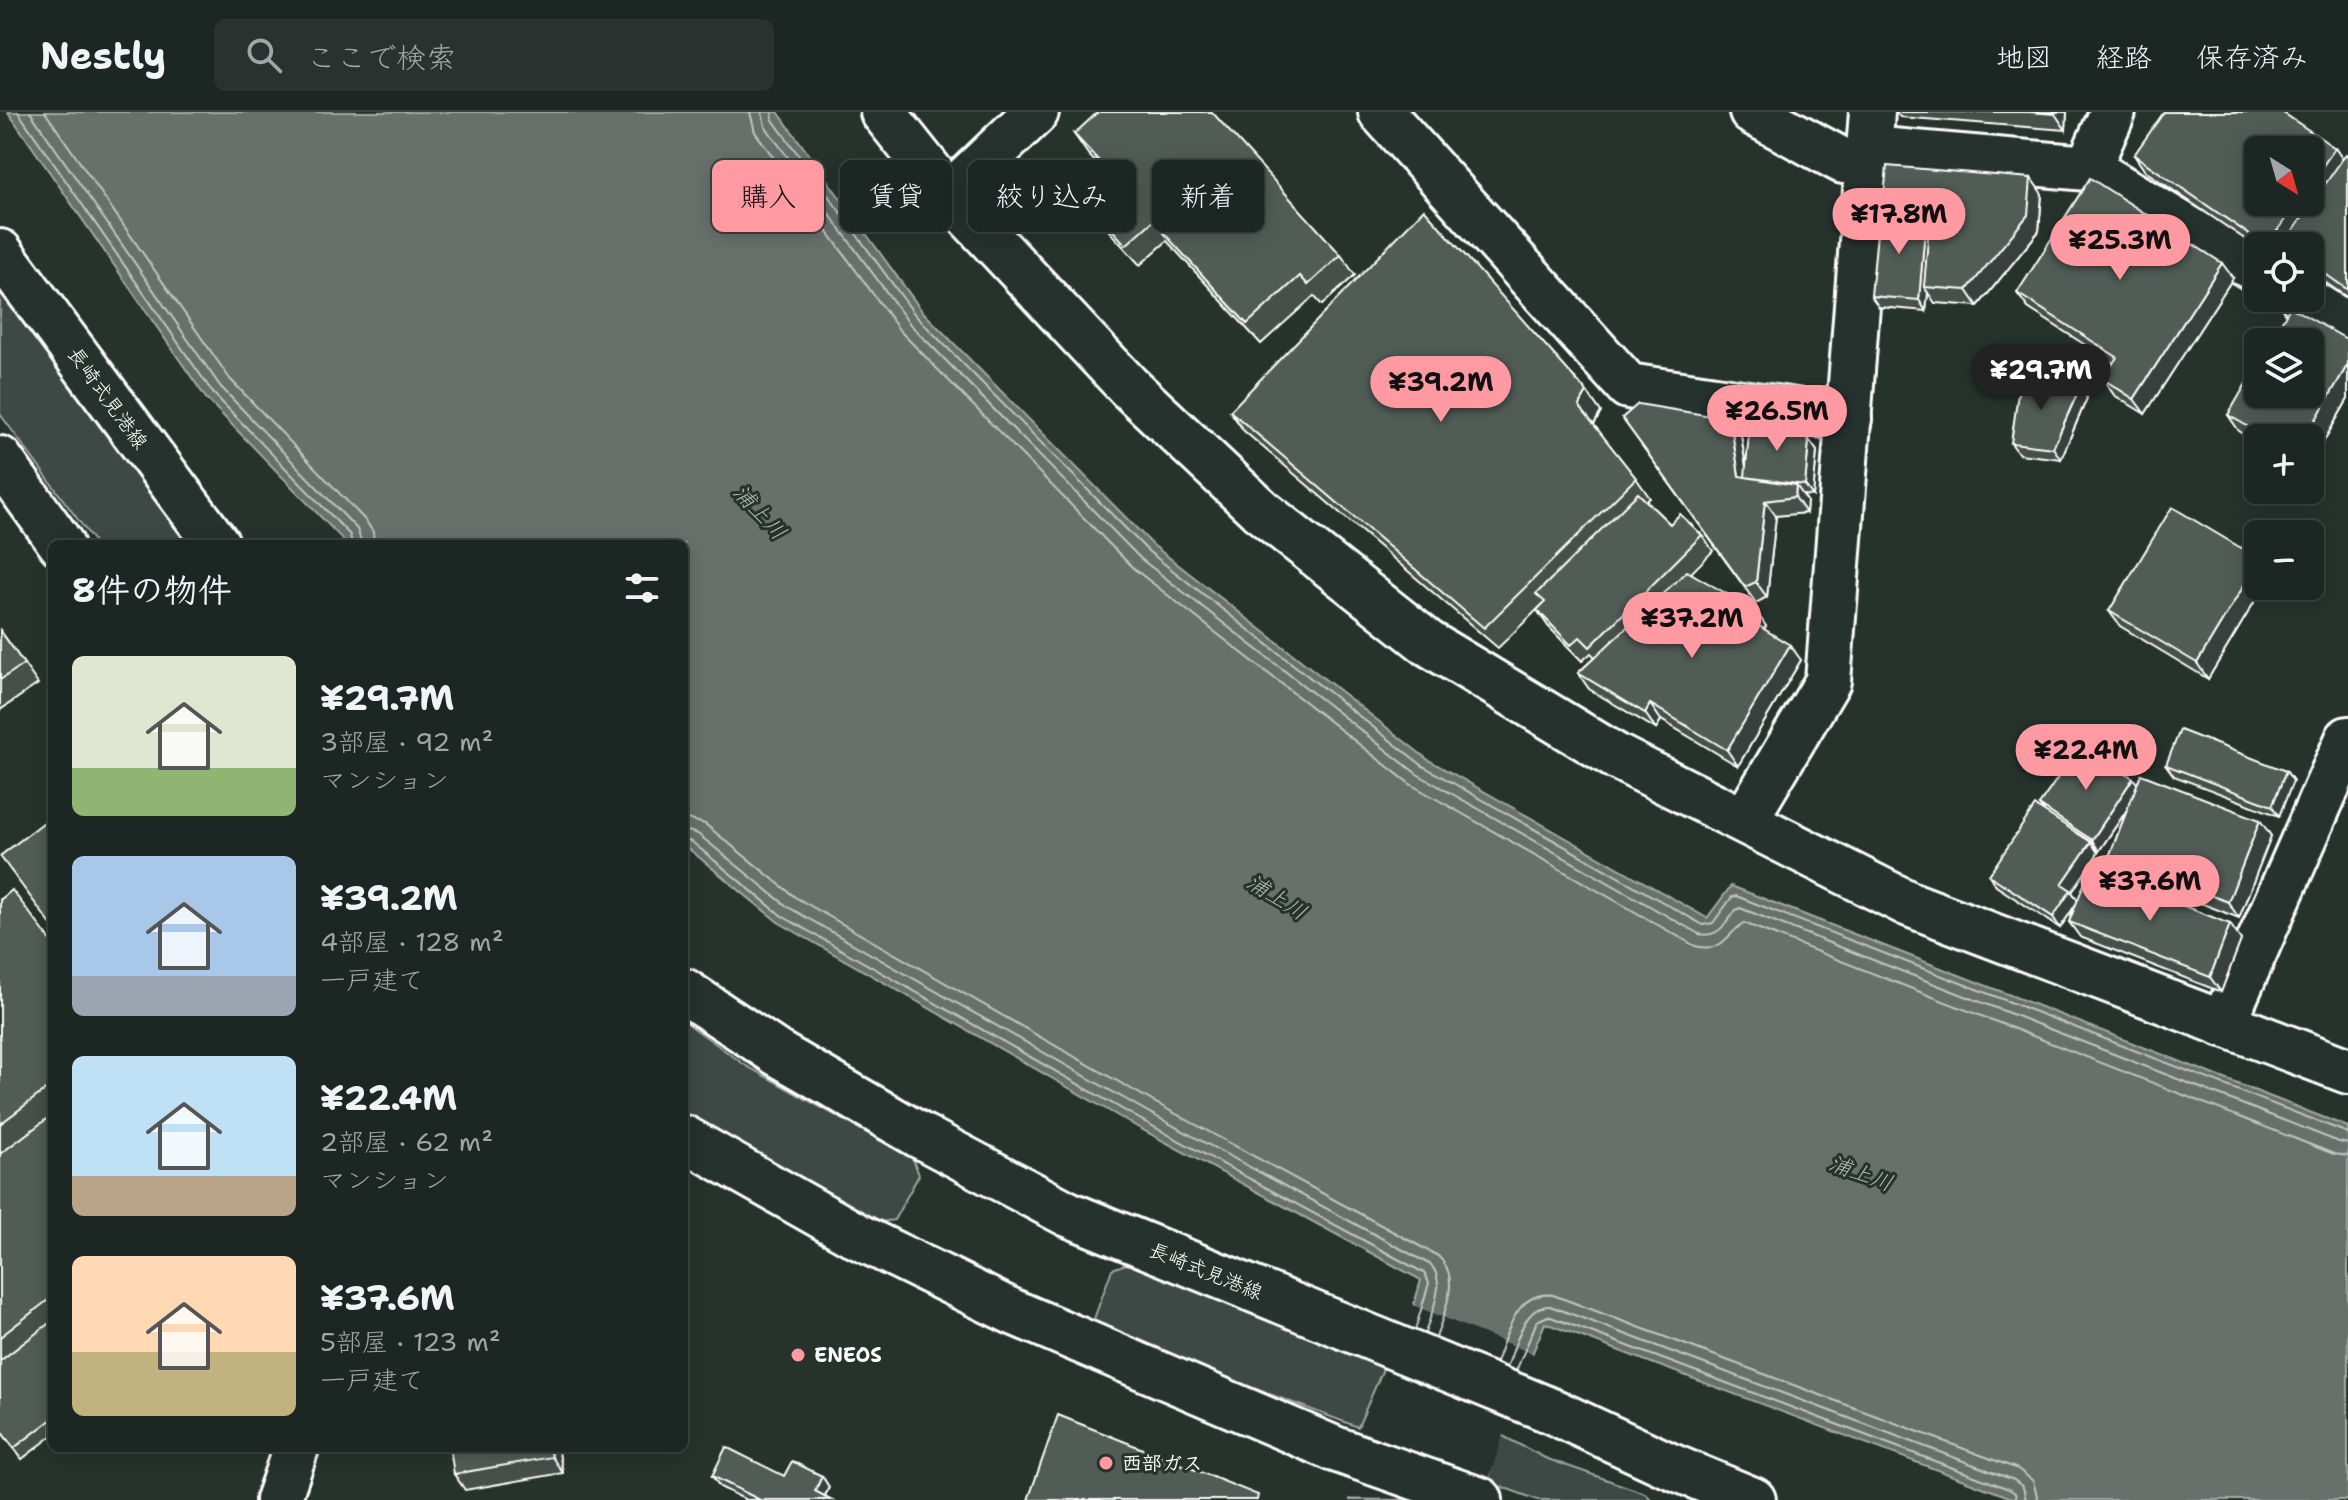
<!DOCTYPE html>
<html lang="ja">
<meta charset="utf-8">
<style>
:root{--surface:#1c2622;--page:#29322f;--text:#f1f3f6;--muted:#a0a5a5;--line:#3a4340;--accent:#ff9aa2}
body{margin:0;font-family:"Shantell Sans","Klee One",sans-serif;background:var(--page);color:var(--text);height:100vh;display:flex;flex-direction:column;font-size:30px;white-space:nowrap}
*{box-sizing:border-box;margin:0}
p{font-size:26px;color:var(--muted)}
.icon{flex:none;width:44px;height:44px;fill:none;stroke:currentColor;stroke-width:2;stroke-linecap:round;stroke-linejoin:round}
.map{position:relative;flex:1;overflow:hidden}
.side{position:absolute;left:48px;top:428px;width:640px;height:912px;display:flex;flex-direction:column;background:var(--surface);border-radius:12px;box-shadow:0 4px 20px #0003,0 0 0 2px var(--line)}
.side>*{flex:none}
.banner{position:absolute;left:712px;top:48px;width:760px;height:72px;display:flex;gap:16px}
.needle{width:52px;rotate:143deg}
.fabs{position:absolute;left:2244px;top:24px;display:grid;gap:16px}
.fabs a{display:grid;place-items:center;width:80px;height:80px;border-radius:12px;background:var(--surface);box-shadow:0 4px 20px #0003,0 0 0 2px var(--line);font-size:40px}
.price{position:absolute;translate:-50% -68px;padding:0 18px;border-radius:28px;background:var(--accent);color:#111;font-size:26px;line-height:52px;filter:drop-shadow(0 2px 4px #0008)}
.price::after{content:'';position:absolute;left:50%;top:48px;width:24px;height:18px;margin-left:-12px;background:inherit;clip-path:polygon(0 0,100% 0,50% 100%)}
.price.selected{background:#222;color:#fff}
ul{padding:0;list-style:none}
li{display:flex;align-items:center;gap:24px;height:200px;padding:0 24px}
li span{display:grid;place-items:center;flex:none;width:224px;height:160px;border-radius:12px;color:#555}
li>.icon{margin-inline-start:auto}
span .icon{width:96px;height:96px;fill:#fffc;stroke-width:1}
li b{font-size:34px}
h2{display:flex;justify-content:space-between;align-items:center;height:96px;padding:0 24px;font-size:34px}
.pill{padding:0 28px;border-radius:12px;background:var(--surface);box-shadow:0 4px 20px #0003,0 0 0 2px var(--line);font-size:28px;line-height:72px}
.pill.selected{background:var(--accent);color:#111}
header{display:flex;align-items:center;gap:48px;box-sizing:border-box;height:112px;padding:0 40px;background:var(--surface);border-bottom:2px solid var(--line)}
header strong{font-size:38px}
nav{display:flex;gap:44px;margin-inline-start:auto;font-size:28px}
.search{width:560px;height:72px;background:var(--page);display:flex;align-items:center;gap:20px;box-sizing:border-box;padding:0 28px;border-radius:12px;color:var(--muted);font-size:30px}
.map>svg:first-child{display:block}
</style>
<header>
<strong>Nestly</strong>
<div class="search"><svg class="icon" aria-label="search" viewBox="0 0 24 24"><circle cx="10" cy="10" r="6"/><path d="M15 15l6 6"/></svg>ここで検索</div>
<nav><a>地図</a><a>経路</a><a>保存済み</a></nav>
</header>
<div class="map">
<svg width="2348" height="1388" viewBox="0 0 2348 1388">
<rect width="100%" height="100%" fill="#26332d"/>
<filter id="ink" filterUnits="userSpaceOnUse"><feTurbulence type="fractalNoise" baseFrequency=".0125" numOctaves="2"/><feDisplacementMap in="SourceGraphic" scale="16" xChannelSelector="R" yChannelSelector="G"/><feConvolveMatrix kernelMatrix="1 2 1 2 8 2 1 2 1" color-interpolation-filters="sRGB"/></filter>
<g filter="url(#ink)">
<g fill="#3e4944" stroke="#9ea4a2" stroke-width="2">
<polygon points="0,180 181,424 188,432 96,432 0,302"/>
<polygon points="684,909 745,953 913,1047 919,1063 894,1108 873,1111 711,1018 684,999"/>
<polygon points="1129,1151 1386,1250 1358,1315 1100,1219 1094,1207 1112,1157"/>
<polygon points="1499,1322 1545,1346 1645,1381 1652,1388 1538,1388 1485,1369"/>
</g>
<polygon fill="#67706c" stroke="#a4a9a7" stroke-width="2" points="8,0 778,0 922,199 1153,433 1427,647 1707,806 1731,774 2348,1015 2348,1388 2017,1388 1545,1211 1499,1322 1484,1388 1350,1388 1389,1279 1421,1168 1139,1016 778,810 684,733 684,432 347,432 206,286"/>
<polygon fill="#26332d" points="1410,1192 1536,1243 1503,1323 1488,1370 1488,1388 1347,1386 1385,1278"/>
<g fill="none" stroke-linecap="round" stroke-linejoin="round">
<g stroke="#c2c6c4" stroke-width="2">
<polyline points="18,0 213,281 350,423 352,432"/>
<polyline points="30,0 220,274 357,417 362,432"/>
<polyline points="45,0 230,267 366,409 373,420 374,432"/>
<path d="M 750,0 L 755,20 L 900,219 L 1133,456 L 1410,672 L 1695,834 C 1725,841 1725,823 1744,811 L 2334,1042 L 2348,1044"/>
<path d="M 762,0 L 765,14 L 909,211 L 1141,447 L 1417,662 L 1699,822 C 1719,826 1725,812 1736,798 L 1740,796 L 2339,1030 L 2348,1032"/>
<polyline points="772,0 773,8 916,204 1148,439 1423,654 1703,813 1713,811 1732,785 1736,784 2348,1021"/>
<path d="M 684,706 L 705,712 L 795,785 L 1154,990 L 1438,1144 C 1462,1166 1444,1199 1436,1226"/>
<path d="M 684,718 L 698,722 L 788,795 L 1148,1000 L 1431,1153 C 1447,1171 1431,1201 1425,1221"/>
<polyline points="684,728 692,730 782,804 1143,1009 1424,1161 1429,1171 1415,1218"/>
<path d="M 1496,1250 C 1507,1223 1515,1178 1553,1183 L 2018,1357 L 2033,1369 L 2038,1388"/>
<path d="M 1507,1255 C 1516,1234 1523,1193 1550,1194 L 2014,1368 L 2023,1375 L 2026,1388"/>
<polyline points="1516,1259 1537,1209 1548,1204 2009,1377 2015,1381 2016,1388"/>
</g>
<defs>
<g id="minor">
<polyline points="1381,0 1628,274 1849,307"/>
<polyline points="1752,0 1843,49 1851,50 1892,39 2088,56 2258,159"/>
<polyline points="2088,56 2113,0"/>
<polyline points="949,83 1036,0"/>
<polyline points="2303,186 2348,214"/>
<polyline points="1745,708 1828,569 1872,0"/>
<polyline points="2223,912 2348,627"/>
</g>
<g id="tertiary">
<polyline points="883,0 949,83 1129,275 1261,399 1428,531 1617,645 1909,792 2348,959"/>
<polyline points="278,1388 296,1336"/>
</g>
<g id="secondary">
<polyline points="0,140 217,432"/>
<polyline points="0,347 61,432"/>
<polyline points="684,879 777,941 919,1023 1068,1102 1554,1300 1666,1352 1753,1388"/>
<polyline points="684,1026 859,1125 1013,1200 1335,1337 1480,1388"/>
</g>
</defs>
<use href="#minor" stroke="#fff" stroke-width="50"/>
<use href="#tertiary" stroke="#fff" stroke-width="50"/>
<use href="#secondary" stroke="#fff" stroke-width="50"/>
<use href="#minor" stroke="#26332d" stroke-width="44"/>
<use href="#tertiary" stroke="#26332d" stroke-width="44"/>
<use href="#secondary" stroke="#26332d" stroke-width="44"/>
</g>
<g fill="#464f4b" stroke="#fff" stroke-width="2">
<polygon points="1896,0 2067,0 2066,18 1900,5"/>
<polygon points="1074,22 1341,143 1355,163 1322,193 1314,184 1261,232 1167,129 1140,153 1109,119 1095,99 1119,76 1088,42"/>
<polygon points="2335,36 2342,47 2348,44 2348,186 2310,160 2310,134 2258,134 2258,136 2145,59 2134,43"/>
<polygon points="2042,82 2039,119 1978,194 1935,191 1928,181 1926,199 1879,195 1871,184 1926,104 1929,109 1930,103 1896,100 1884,84"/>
<polygon points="2233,166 2145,302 2114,283 2103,267 2113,251 2028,196 2017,181"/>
<polygon points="2348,228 2348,287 2310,353 2310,326 2258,326 2258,330 2239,319 2228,303"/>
<polygon points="2080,275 2087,286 2061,347 2019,342 2011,331"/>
<polygon points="1587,280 1601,300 1594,313 1636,366 1650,386 1646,389 1670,412 1702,423 1713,439 1691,461 1766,514 1764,517 1801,548 1738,654 1661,608 1656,617 1589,577 1578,561 1595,545 1591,541 1582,549 1548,514 1537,498 1543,492 1498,536 1244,319 1230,299"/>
<polygon points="1622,306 1741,323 1746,354 1809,328 1817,339 1813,384 1803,383 1807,389 1806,401 1776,404 1767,485 1756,491"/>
<polygon points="2258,474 2264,474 2208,567 2120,514 2109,499"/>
<polygon points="0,518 38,572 0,598"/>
<polygon points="2166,653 2286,659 2293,669 2279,704 2174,664"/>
<polygon points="2137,672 2271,724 2239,806 2120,760 2109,745 2127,698 2099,739 2094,735 2098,741 2072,780 2078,788 2241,828 2221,880 2080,825 2069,810 2076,792 2060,816 1996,774 1989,763 2044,699 2039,693"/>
<polygon points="0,788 52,830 52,1324 22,1347 0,1318"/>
<polygon points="558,1336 563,1361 465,1378 454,1362"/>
<polygon points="712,1364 822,1364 829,1375 825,1384 832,1388 746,1388 720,1375"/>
</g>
<g fill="#39403d" stroke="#fff" stroke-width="2">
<polygon points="2055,0 2067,0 2066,18 2055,2"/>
<polygon points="2335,36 2346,52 2284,134 2267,134 2298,90 2310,90 2310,72"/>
<polygon points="2031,66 2042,82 2039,119 1978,194 1967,178"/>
<polygon points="1926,104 1934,115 1924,175 1928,181 1926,199 1919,188"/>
<polygon points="2222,151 2233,166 2145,302 2134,287"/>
<polygon points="2348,252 2348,287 2310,353 2310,326 2305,326"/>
<polygon points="2080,275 2087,286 2061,347 2053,336"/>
<polygon points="1587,280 1601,300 1593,314 1579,294"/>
<polygon points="1730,307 1741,323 1748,368 1739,364"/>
<polygon points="1809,328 1817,339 1813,384 1805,373"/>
<polygon points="1796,373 1807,389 1806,401 1795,385"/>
<polygon points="1765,389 1776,404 1767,485 1756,470"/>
<polygon points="2258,450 2258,474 2264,474 2208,567 2197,551"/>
<polygon points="1755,498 1766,514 1760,524 1749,508"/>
<polygon points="1790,533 1801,548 1738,654 1727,638"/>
<polygon points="1650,592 1661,608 1656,617 1645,601"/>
<polygon points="2286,659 2293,669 2279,704 2272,694"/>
<polygon points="2133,666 2141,677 2099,739 2092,728"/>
<polygon points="2260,708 2271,724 2239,806 2228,790"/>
<polygon points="2091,730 2098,741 2072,780 2078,789 2060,816 2053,805 2062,772"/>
<polygon points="2230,812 2241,828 2221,880 2210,865"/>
<polygon points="550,1336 558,1336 563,1361 552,1345"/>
<polygon points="822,1364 829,1375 823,1388 815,1379"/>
</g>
<g fill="#515c57" stroke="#fff" stroke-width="2">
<polygon points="1098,0 1212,0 1341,143 1308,173 1300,164 1247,212 1153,109 1126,133 1095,99 1122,74 1074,22"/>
<polygon points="2028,0 2055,0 2055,2"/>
<polygon points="2164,0 2282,0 2335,36 2310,72 2310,38 2258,38 2258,90 2298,90 2266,134 2134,43"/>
<polygon points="2346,42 2348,44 2348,178 2310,151 2310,134 2285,134 2283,133"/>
<polygon points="1887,54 2031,66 2028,103 1967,178 1924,175 1931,88 1884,84"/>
<polygon points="2090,66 2222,151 2134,287 2103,267 2117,245 2017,181"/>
<polygon points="1424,97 1587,280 1579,294 1636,366 1484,516 1230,299"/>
<polygon points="1879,100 1926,104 1919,188 1871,184"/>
<polygon points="2290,195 2348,228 2348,252 2305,326 2268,326 2228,303 2258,251 2258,282 2310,282 2310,230 2270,230"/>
<polygon points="2020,267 2080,275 2053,336 2011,331"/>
<polygon points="1638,292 1730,307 1739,364 1796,373 1795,385 1765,389 1756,470 1745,475 1622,306"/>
<polygon points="1750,310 1797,314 1809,328 1805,373 1745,365"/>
<polygon points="1638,381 1670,412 1680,402 1702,423 1590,535 1580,525 1571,533 1537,498 1545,490 1536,482"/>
<polygon points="2172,395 2258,446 2258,450 2197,551 2109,499"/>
<polygon points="1687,459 1755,498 1749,508 1790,533 1727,638 1650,592 1645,601 1578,561"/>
<polygon points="0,518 24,552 0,568"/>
<polygon points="2180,618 2286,659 2272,694 2166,653"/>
<polygon points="2081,632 2133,666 2092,728 2039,693"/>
<polygon points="2141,662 2260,708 2228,790 2109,745"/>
<polygon points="2035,694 2091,730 2062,772 2071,778 2053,805 1989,763"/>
<polygon points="52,704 52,814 0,744"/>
<polygon points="2090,757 2230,812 2210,865 2069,810"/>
<polygon points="12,778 52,830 52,973 0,1012 0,788"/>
<polygon points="52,1003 52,1185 0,1225 0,1042"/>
<polygon points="52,1209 52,1307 14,1336 0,1318 0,1249"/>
<polygon points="1058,1303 1258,1383 1257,1388 1028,1388"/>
<polygon points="726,1335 784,1364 792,1349 822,1364 815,1379 832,1388 760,1388 712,1364"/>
<polygon points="450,1336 550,1336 552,1345 454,1362"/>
</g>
</g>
<g fill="#ff9aa2" stroke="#26332d" stroke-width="3">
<circle cx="798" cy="1243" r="8"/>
<circle cx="1106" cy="1351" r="8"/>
</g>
<g text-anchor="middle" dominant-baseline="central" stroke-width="6" stroke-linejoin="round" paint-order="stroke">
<g font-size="20" fill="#fff" stroke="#26332d">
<text transform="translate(108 286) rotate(54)">長崎式見港線</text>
<text transform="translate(1206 1159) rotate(22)">長崎式見港線</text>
</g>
<g font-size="20" font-weight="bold" fill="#fff" stroke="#26332d" text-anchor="start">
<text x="814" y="1243">ENEOS</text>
<text x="1122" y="1351">西部ガス</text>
</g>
<g font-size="22" font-style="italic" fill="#b3b8b6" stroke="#26332d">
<text transform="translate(760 400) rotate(47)">浦上川</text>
<text transform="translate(1277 785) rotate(32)">浦上川</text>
<text transform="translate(1861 1061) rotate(20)">浦上川</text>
</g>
</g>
</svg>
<div class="fabs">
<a><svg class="needle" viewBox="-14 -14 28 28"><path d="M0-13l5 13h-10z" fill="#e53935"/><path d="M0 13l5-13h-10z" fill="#a0a5a5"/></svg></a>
<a><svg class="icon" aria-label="locate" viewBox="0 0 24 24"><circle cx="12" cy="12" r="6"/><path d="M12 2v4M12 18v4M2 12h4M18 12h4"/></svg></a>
<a><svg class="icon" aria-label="layers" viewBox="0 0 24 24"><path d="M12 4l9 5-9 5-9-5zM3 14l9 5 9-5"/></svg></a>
<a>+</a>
<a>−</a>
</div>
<b class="price" style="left:1899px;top:144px">¥17.8M</b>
<b class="price" style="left:2120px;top:170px">¥25.3M</b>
<b class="price selected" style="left:2041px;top:300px">¥29.7M</b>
<b class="price" style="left:1441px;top:312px">¥39.2M</b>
<b class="price" style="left:1777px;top:341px">¥26.5M</b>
<b class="price" style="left:1692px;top:548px">¥37.2M</b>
<b class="price" style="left:2086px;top:680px">¥22.4M</b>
<b class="price" style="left:2150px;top:811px">¥37.6M</b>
<div class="banner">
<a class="pill selected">購入</a>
<a class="pill">賃貸</a>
<a class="pill">絞り込み</a>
<a class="pill">新着</a>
</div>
<section class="side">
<h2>8件の物件<svg class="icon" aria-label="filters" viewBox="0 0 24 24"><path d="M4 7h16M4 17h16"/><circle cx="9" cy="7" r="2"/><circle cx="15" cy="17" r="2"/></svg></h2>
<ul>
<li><span style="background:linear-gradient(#dfe7d0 70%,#8fb573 0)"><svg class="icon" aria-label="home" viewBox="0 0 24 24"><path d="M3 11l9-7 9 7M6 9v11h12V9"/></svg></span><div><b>¥29.7M</b><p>3部屋 · 92 m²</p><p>マンション</p></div></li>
<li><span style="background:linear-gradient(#a9c7e8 75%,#9aa5b1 0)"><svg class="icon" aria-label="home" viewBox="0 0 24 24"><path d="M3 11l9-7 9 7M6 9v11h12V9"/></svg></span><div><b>¥39.2M</b><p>4部屋 · 128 m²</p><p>一戸建て</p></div></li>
<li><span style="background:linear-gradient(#bfe0f5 75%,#b9a48a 0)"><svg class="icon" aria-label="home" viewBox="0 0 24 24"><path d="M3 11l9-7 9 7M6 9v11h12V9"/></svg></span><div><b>¥22.4M</b><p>2部屋 · 62 m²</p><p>マンション</p></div></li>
<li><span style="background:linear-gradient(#ffd9b3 60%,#c2b280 0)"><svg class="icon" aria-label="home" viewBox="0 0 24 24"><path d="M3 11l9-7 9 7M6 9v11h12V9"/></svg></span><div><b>¥37.6M</b><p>5部屋 · 123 m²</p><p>一戸建て</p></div></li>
</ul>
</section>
</div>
